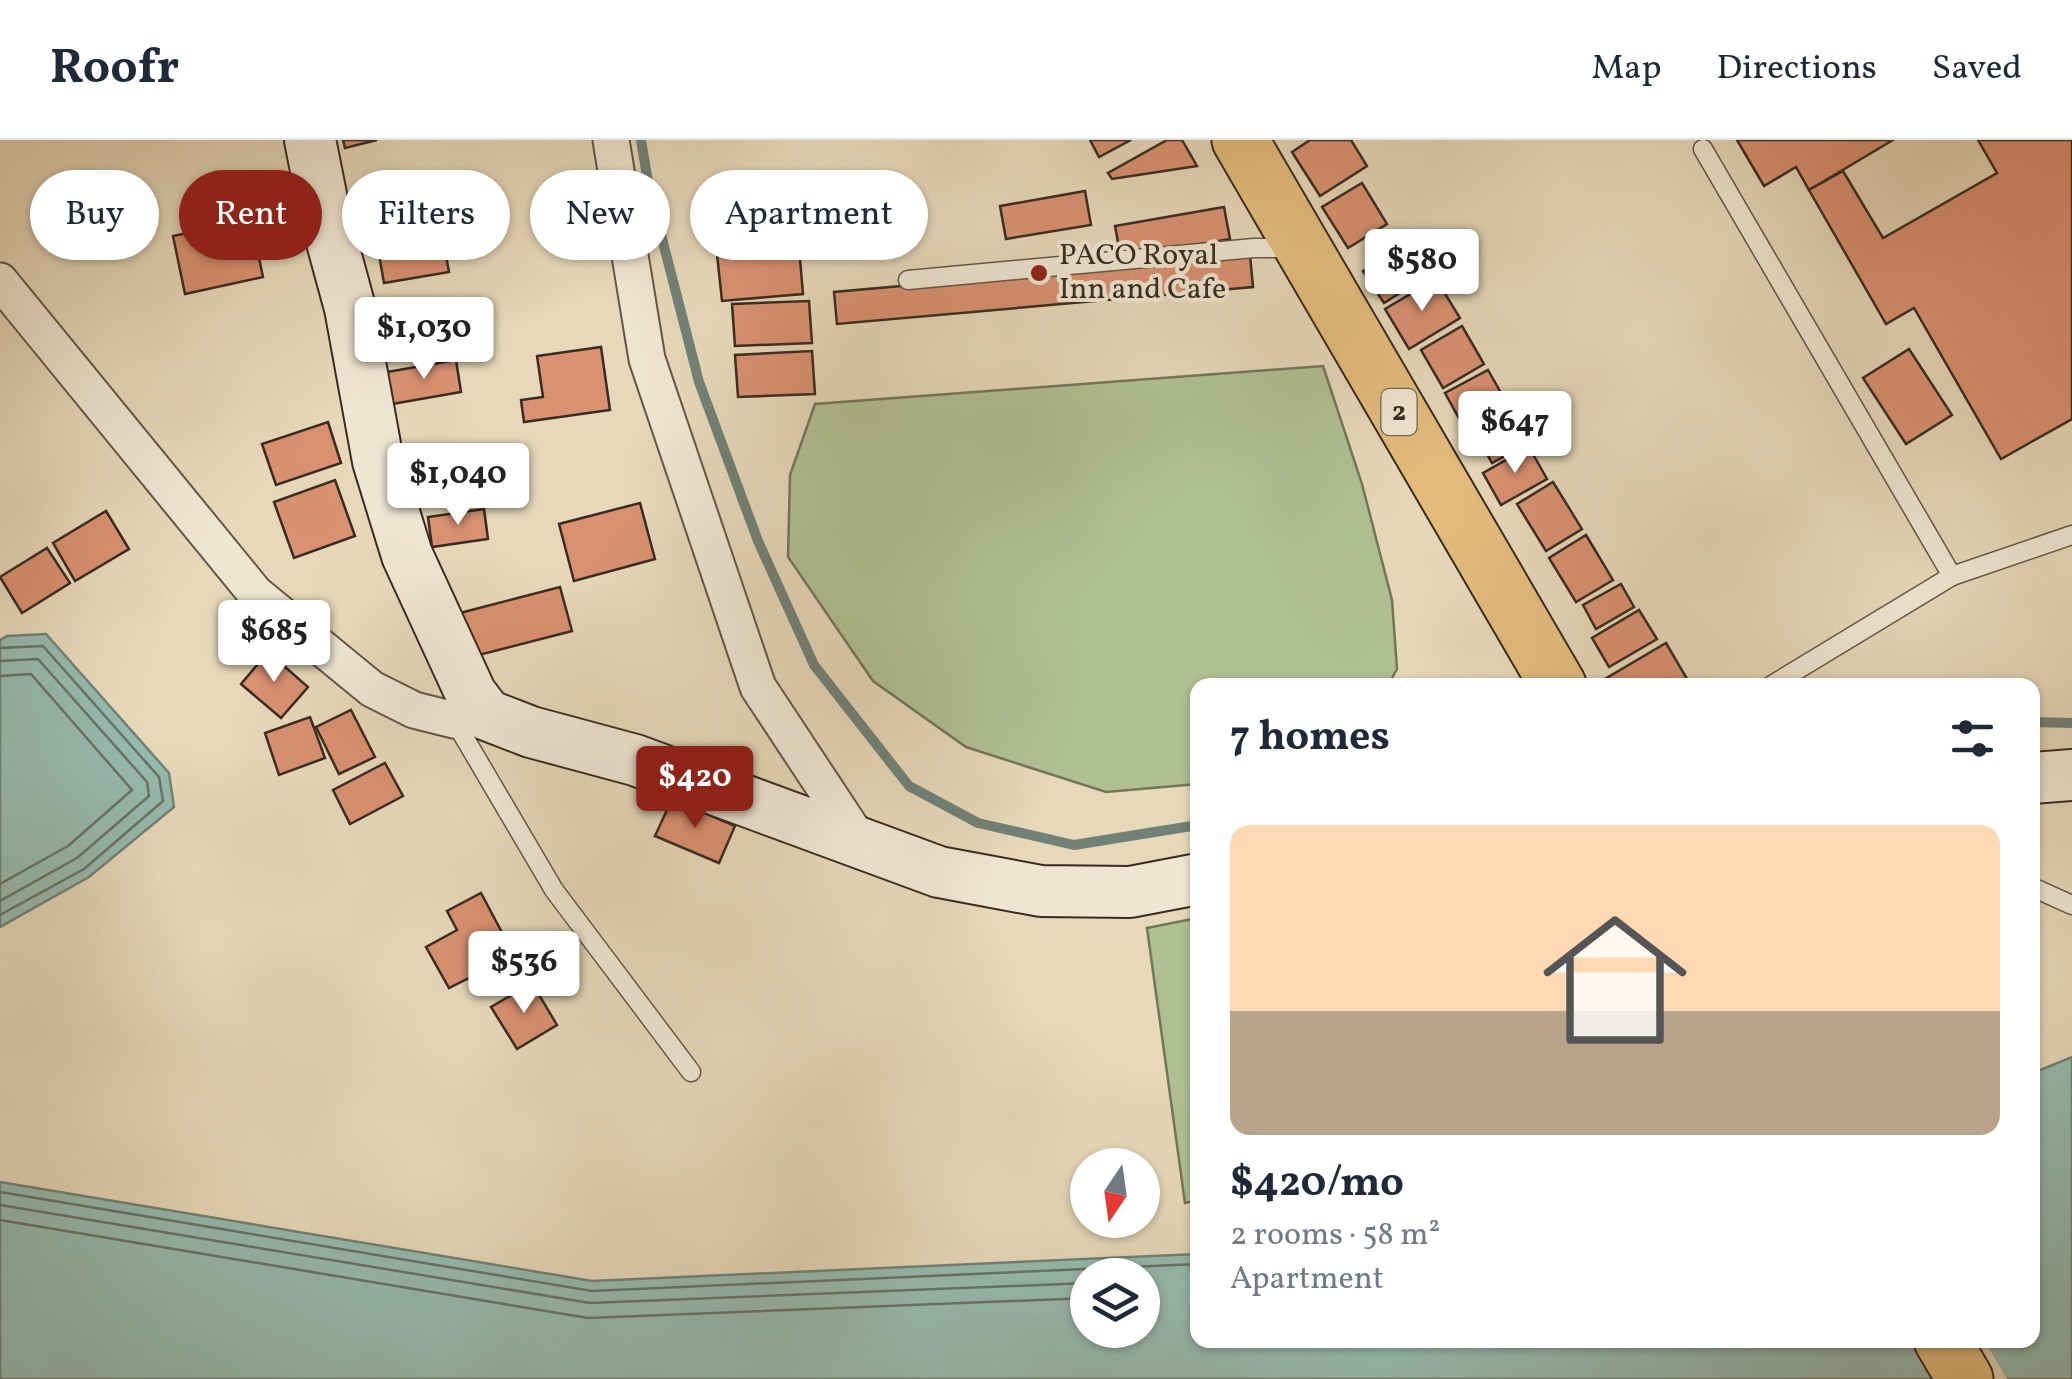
<!DOCTYPE html>
<meta charset="utf-8">
<style>
:root{--surface:#fff;--page:#f2f2f3;--text:#1f2937;--muted:#747a83;--line:#e0e1e3;--accent:#8f2418}
body{margin:0;font-family:Vollkorn,serif;background:var(--page);color:var(--text);height:100vh;display:flex;flex-direction:column;font-size:38px;white-space:nowrap}
*{box-sizing:border-box;margin:0}
p{font-size:32px;color:var(--muted)}
.icon{flex:none;width:55px;height:55px;fill:none;stroke:currentColor;stroke-width:2;stroke-linecap:round;stroke-linejoin:round}
.map{position:relative;flex:1;overflow:hidden}
.sheet{position:absolute;left:1190px;top:538px;width:850px;height:670px;display:flex;flex-direction:column;background:var(--surface);border-radius:20px;box-shadow:0 2px 8px #0004}
.sheet>*{flex:none}
.hud{position:absolute;left:30px;top:30px;width:950px;height:90px;display:flex;gap:20px}
.needle{width:65px;rotate:193deg}
.buttons{position:absolute;left:1070px;top:1008px;display:grid;gap:20px}
.buttons a{display:grid;place-items:center;width:90px;height:90px;border-radius:50%;background:var(--surface);box-shadow:0 2px 8px #0004;font-size:50px}
.price{position:absolute;translate:-50% -85px;padding:0 22px;border-radius:10px;background:#fff;color:#222;font-size:32px;line-height:65px;filter:drop-shadow(0 2px 5px #0008)}
.price::after{content:'';position:absolute;left:50%;top:60px;width:30px;height:22px;margin-left:-15px;background:inherit;clip-path:polygon(0 0,100% 0,50% 100%)}
.price.active{background:var(--accent);color:#fff}
ul{padding:0;list-style:none}
li{display:grid;align-content:center;gap:20px;height:530px;padding:0 40px}
li span{display:grid;place-items:center;height:310px;border-radius:20px;color:#555}
li>.icon{margin-inline-start:auto}
span .icon{width:180px;height:180px;fill:#fffc;stroke-width:1}
li b{font-size:42px}
h2{display:flex;justify-content:space-between;align-items:center;height:120px;padding:0 40px;font-size:42px}
.pill{padding:0 35px;border-radius:45px;background:var(--surface);box-shadow:0 2px 8px #0004;font-size:35px;line-height:90px}
.pill.active{background:var(--accent);color:#fff}
header{display:flex;align-items:center;gap:60px;box-sizing:border-box;height:140px;padding:0 50px;background:var(--surface);border-bottom:2px solid var(--line)}
header strong{font-size:48px}
nav{display:flex;gap:55px;margin-inline-start:auto;font-size:35px}
.map>svg:first-child{display:block}
</style>
<header>
<strong>Roofr</strong>
<nav><a>Map</a><a>Directions</a><a>Saved</a></nav>
</header>
<div class="map">
<svg width="2072" height="1239" viewBox="0 0 2072 1239">
<rect width="100%" height="100%" fill="#e6d8b9"/>
<filter id="stains"><feTurbulence type="fractalNoise" baseFrequency=".002" numOctaves="4"/><feColorMatrix values="0 0 0 0 .2 0 0 0 0 .09 0 0 0 0 .02 0 0 0 .5 -.17"/></filter>
<radialGradient id="worn" r=".72"><stop offset=".6" stop-color="#630" stop-opacity="0"/><stop offset="1" stop-color="#630" stop-opacity=".3"/></radialGradient>
<g fill="#b0c093" stroke="#74765a" stroke-width="2.5">
<polygon points="1323,226 1362,344 1392,460 1397,529 1388,545 1198,545 1197,644 1106,652 966,607 873,541 788,417 790,335 815,264"/>
<polygon points="1197,778 1198,1060 1185,1063 1147,788"/>
</g>
<g fill="#96bab0" stroke="#718177" stroke-width="2.5" fill-rule="evenodd">
<polygon points="46,494 169,633 174,667 89,737 0,787 0,500 7,496"/>
<path d="M 2072,917 L 2072,1239 L 0,1239 L 0,1042 L 592,1141 L 1197,1114 L 1198,1200 L 2032,1200 L 2033,933 ZM 1088,1135 L 1142,1135 L 1142,1190 L 1088,1190 Z"/>
</g>
<polygon fill="#e6d8b9" points="1912,1200 1984,1200 2007,1239 1935,1239"/>
<g fill="none" stroke-linecap="round" stroke-linejoin="round">
<g stroke="#687268" stroke-width="2.5">
<polyline points="0,508 43,506 159,637 163,661 84,729 0,775"/>
<polyline points="0,521 38,519 147,642 149,656 77,718 0,761"/>
<polyline points="0,536 31,534 132,650 68,706 0,744"/>
<polyline points="0,1052 592,1151 1198,1124"/>
<polyline points="0,1065 590,1163 1088,1143"/>
<polyline points="0,1080 588,1178 1088,1158"/>
</g>
<g stroke="#718177" stroke-width="10">
<polyline points="641,0 649,48 699,242 758,401 814,525 909,646 978,683 1074,705 1198,685"/>
<polyline points="2032,582 2072,583"/>
</g>
</g>
<g fill="#d99171" stroke="#392b21" stroke-width="2.5">
<polygon points="343,0 377,0 345,8"/>
<polygon points="1090,0 1131,0 1099,17"/>
<polygon points="1167,0 1182,0 1197,26 1112,39 1108,33"/>
<polygon points="1310,0 1351,0 1367,26 1320,56 1292,12"/>
<polygon points="1737,0 1893,0 1809,50 1796,27 1764,46"/>
<polygon points="1978,0 2072,0 2072,279 2001,319 1914,168 1886,184 1809,50 1843,31 1883,98 1997,33"/>
<polygon points="1362,43 1387,84 1348,108 1322,67"/>
<polygon points="1085,51 1091,85 1006,99 1000,66"/>
<polygon points="1224,67 1230,99 1121,118 1115,86"/>
<polygon points="251,80 263,137 185,154 173,96"/>
<polygon points="870,83 870,106 821,117 818,90"/>
<polygon points="442,93 449,132 384,143 377,103"/>
<polygon points="1402,106 1422,139 1384,163 1363,131"/>
<polygon points="799,107 803,154 722,161 717,114"/>
<polygon points="1250,115 1253,147 837,184 834,152"/>
<polygon points="1436,139 1460,178 1409,209 1385,169"/>
<polygon points="809,161 812,203 735,206 732,164"/>
<polygon points="1462,186 1484,224 1443,248 1421,210"/>
<polygon points="601,207 610,270 524,282 521,260 543,257 537,216"/>
<polygon points="1909,209 1952,275 1906,304 1863,238"/>
<polygon points="812,211 815,254 738,257 735,215"/>
<polygon points="456,220 461,252 392,264 387,232"/>
<polygon points="1488,230 1509,267 1466,291 1445,253"/>
<polygon points="1512,272 1529,303 1492,323 1475,292"/>
<polygon points="328,282 341,323 276,345 262,304"/>
<polygon points="1529,307 1547,339 1501,365 1483,333"/>
<polygon points="335,340 355,396 294,418 274,362"/>
<polygon points="1553,342 1582,389 1546,411 1517,364"/>
<polygon points="640,363 655,419 574,441 559,384"/>
<polygon points="484,369 488,399 432,407 428,377"/>
<polygon points="106,371 129,409 75,441 53,403"/>
<polygon points="1586,395 1613,440 1576,462 1549,418"/>
<polygon points="47,408 70,443 22,473 0,437"/>
<polygon points="1621,444 1634,467 1596,489 1583,465"/>
<polygon points="560,447 572,491 471,517 460,473"/>
<polygon points="1639,470 1657,499 1609,527 1592,498"/>
<polygon points="1666,503 1690,544 1609,545 1605,539"/>
<polygon points="268,512 308,547 281,578 241,544"/>
<polygon points="351,570 375,617 339,634 316,587"/>
<polygon points="310,577 325,618 279,635 265,593"/>
<polygon points="385,623 403,656 350,684 333,650"/>
<polygon points="672,659 735,686 719,723 655,696"/>
<polygon points="481,753 514,815 449,848 426,807 457,790 447,771"/>
<polygon points="532,843 557,885 517,909 491,867"/>
</g>
<g fill="none" stroke-linecap="round" stroke-linejoin="round">
<defs>
<g id="lane">
<polyline points="1703,9 1952,436 1772,545"/>
<polyline points="908,140 1254,108 1291,108"/>
<polyline points="1952,436 2072,395"/>
<polyline points="454,580 554,750 691,932"/>
<polyline points="2032,747 2072,765"/>
</g>
<g id="street">
<polyline points="611,0 647,219 758,547 859,700"/>
<polyline points="0,141 255,453 372,549 414,570 454,580 487,575"/>
</g>
<g id="secondary">
<polyline points="310,0 326,80 350,168 378,321 407,415 471,554 487,575 531,592 635,620 939,732 1041,751 1130,752 1198,739"/>
<polyline points="2032,638 2072,635"/>
</g>
<g id="highway">
<polyline points="1240,0 1558,545"/>
<polyline points="1942,1200 1965,1239"/>
</g>
</defs>
<use href="#lane" stroke="#645647" stroke-width="21"/>
<use href="#street" stroke="#645647" stroke-width="39"/>
<use href="#secondary" stroke="#392b21" stroke-width="54"/>
<use href="#highway" stroke="#392b21" stroke-width="59"/>
<use href="#lane" stroke="#efe6d2" stroke-width="18"/>
<use href="#street" stroke="#efe6d2" stroke-width="35"/>
<use href="#secondary" stroke="#efe6d2" stroke-width="50"/>
<use href="#highway" stroke="#e3bc7c" stroke-width="55"/>
</g>
<circle fill="#8f2418" stroke="#efe6d2" stroke-width="4" cx="1039" cy="133" r="10"/>
<g text-anchor="middle" dominant-baseline="central" stroke-width="8" stroke-linejoin="round" paint-order="stroke">
<rect fill="#efe6d2" stroke="#706356" stroke-width="2.5" x="1381.5" y="249" width="35" height="46" rx="8"/>
<g font-size="28" font-weight="bold" fill="#392b21">
<text x="1399" y="272">2</text>
</g>
<g font-size="30" fill="#392b21" stroke="#efe6d2" text-anchor="start">
<text x="1059" y="116">PACO Royal<tspan x="1059" dy="34">Inn and Cafe</tspan></text>
</g>
</g>
<rect width="100%" height="100%" filter="url(#stains)"/>
<rect width="100%" height="100%" fill="url(#worn)"/>
</svg>
<div class="buttons">
<a><svg class="needle" viewBox="-14 -14 28 28"><path d="M0-13l5 13h-10z" fill="#e53935"/><path d="M0 13l5-13h-10z" fill="#747a83"/></svg></a>
<a><svg class="icon" aria-label="layers" viewBox="0 0 24 24"><path d="M12 4l9 5-9 5-9-5zM3 14l9 5 9-5"/></svg></a>
</div>
<b class="price" style="left:1422px;top:174px">$580</b>
<b class="price" style="left:424px;top:242px">$1,030</b>
<b class="price" style="left:1515px;top:336px">$647</b>
<b class="price" style="left:458px;top:388px">$1,040</b>
<b class="price" style="left:274px;top:545px">$685</b>
<b class="price active" style="left:695px;top:691px">$420</b>
<b class="price" style="left:524px;top:876px">$536</b>
<div class="hud">
<a class="pill">Buy</a>
<a class="pill active">Rent</a>
<a class="pill">Filters</a>
<a class="pill">New</a>
<a class="pill">Apartment</a>
</div>
<section class="sheet">
<h2>7 homes<svg class="icon" aria-label="filters" viewBox="0 0 24 24"><path d="M4 7h16M4 17h16"/><circle cx="9" cy="7" r="2"/><circle cx="15" cy="17" r="2"/></svg></h2>
<ul>
<li><span style="background:linear-gradient(#ffd9b3 60%,#b9a48a 0)"><svg class="icon" aria-label="home" viewBox="0 0 24 24"><path d="M3 11l9-7 9 7M6 9v11h12V9"/></svg></span><div><b>$420/mo</b><p>2 rooms · 58 m²</p><p>Apartment</p></div></li>
</ul>
</section>
</div>
